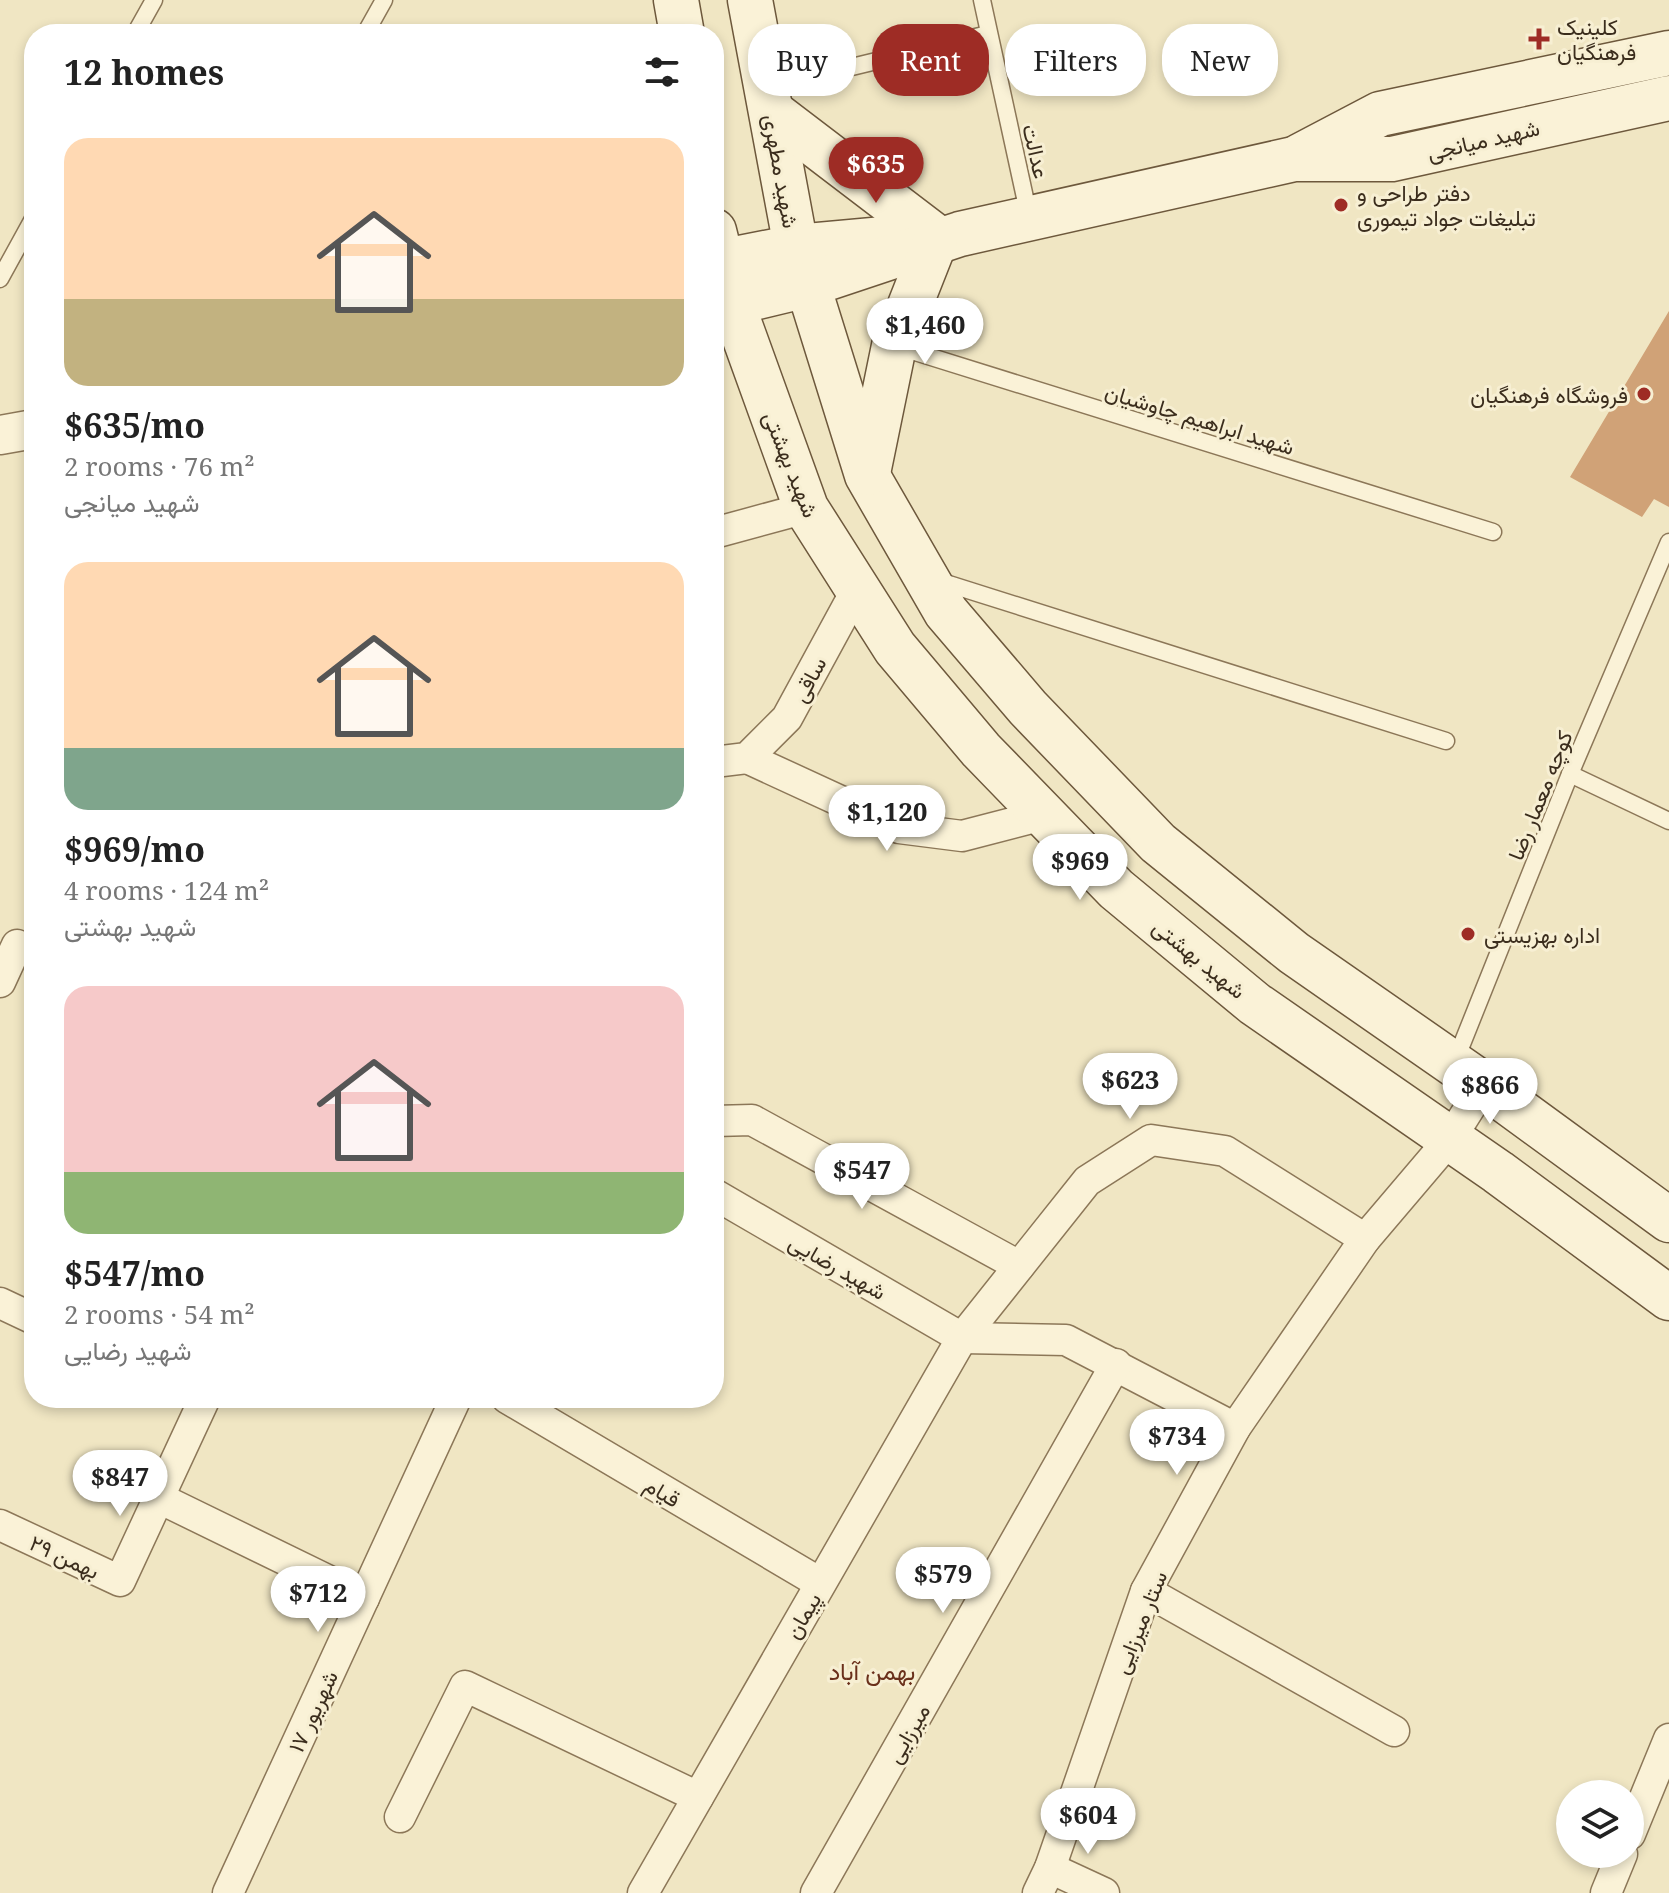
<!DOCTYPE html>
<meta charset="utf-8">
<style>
:root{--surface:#fff;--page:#f6f6f6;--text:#222;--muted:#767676;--accent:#9e2c25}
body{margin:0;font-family:"Noto Serif",Vazirmatn,serif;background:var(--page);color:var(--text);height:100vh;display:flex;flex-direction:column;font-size:30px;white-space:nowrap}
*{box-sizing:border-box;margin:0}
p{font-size:26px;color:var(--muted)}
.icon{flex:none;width:44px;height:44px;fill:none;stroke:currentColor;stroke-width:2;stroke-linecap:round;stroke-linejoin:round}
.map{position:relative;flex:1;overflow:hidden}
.panel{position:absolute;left:24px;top:24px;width:700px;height:1384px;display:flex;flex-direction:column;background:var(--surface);border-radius:32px;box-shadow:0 4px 12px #0003}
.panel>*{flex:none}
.top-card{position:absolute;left:748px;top:24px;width:760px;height:72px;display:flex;gap:16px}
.tools{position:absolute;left:1556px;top:1780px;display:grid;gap:16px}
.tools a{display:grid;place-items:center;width:88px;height:88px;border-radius:50%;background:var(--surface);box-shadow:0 4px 12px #0003;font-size:40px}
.price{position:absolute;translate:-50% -68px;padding:0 18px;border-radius:28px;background:#fff;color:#222;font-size:26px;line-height:52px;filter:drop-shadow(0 2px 4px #0008)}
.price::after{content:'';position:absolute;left:50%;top:48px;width:24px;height:18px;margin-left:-12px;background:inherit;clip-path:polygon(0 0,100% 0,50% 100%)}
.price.current{background:var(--accent);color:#fff}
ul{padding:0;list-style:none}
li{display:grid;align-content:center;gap:16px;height:424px;padding:0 40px}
li span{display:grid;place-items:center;height:248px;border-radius:24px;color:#555}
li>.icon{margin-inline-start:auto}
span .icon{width:144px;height:144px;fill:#fffc;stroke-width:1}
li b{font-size:34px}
h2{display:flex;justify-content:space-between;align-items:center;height:96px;padding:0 40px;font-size:34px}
.chip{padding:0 28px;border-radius:32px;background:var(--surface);box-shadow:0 4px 12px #0003;font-size:28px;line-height:72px}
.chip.current{background:var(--accent);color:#fff}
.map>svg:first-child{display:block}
</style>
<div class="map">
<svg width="1669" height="1893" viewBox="0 0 1669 1893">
<rect width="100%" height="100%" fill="#f0e6c3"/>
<polygon fill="#d0a277" points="1669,311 1669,507 1654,499 1642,517 1570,477"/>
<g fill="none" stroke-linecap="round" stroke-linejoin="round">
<defs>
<g id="service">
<polyline points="982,0 1029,216"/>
<polyline points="135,34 154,0"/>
<polyline points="365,34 384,0"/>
<polyline points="769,87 988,34"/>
<polyline points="0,279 34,217"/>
<polyline points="896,346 1493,532"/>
<polyline points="936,580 1446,741"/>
<polyline points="1570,774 1669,821"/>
<polyline points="1454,1064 1570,774 1669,542"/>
</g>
<g id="minor">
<polyline points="714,533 806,508"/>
<polyline points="747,758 899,828 962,836 1043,815"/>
<polyline points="714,762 747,758 787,718 856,591"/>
<polyline points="0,982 17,945"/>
<polyline points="714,1121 752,1120 1019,1266"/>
<polyline points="714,1194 962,1338 1066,1340 1235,1428"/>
<polyline points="0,1303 34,1319"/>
<polyline points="507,1398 820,1583"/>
<polyline points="159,1498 364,1598"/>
<polyline points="0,1525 120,1581 205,1398"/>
<polyline points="1146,1591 1394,1731"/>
<polyline points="400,1817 465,1686 698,1797"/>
<polyline points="1630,1834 1669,1739"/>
<polyline points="1050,1868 1104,1893"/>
<polyline points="228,1893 456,1398"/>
<polyline points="643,1893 962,1338 1087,1181 1151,1140 1225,1151 1365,1239"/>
<polyline points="816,1893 1116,1364"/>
<polyline points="1038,1893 1050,1868 1146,1591 1235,1428 1365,1239 1450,1139 1484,1085"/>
<polyline points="1606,1893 1622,1854"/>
</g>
<polyline id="tertiary" points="0,435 34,429"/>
<g id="secondary">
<polyline points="676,0 682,34"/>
<polyline points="750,0 796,247 867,475 946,612 1028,708 1158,843 1294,953 1484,1085 1669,1220"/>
<polyline points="772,112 932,234"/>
<polyline points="1300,156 1380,114 1669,53"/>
<polyline points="714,231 732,303 806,508 895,648 981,750 1116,889 1255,1004 1498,1172 1669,1298"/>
<polyline points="719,262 796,247 895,238"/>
<polyline points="732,303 807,285 960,234 1294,159 1392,159 1669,98"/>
<polyline points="868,473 894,346 935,242"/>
</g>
</defs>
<use href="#service" stroke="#8c7758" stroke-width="19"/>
<use href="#minor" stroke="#8c7758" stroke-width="33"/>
<use href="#tertiary" stroke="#8c7758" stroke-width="41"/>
<use href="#secondary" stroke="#6d583c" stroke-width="47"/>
<use href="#service" stroke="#faf2d7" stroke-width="16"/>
<use href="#minor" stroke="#faf2d7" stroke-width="30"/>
<use href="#tertiary" stroke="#faf2d7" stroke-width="38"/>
<use href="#secondary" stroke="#faf2d7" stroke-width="44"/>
</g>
<g fill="#9e2c25" stroke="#f7efd3" stroke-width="3">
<path d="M1535 27h8v8h8v8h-8v8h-8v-8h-8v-8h8z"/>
<circle cx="1341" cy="205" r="8"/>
<circle cx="1644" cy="394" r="8"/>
<circle cx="1468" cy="934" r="8"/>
</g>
<g text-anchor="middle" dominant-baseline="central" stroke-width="6" stroke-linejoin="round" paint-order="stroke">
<g font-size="22" fill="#3b2d1d" stroke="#f7efd3" text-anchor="start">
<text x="1557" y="26">کلینیک<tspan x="1557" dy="25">فرهنگیان</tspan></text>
<text x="1357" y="192">دفتر طراحی و<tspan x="1357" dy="25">تبلیغات جواد تیموری</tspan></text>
<text x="1628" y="394" text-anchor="end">فروشگاه فرهنگیان</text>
<text x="1484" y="934">اداره بهزیستی</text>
</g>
<g font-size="22" fill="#3b2d1d" stroke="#f7efd3">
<text transform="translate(1483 139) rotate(-13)">شهید میانجی</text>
<text transform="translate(1037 151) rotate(77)">عدالت</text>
<text transform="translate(782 171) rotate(80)">شهید مطهری</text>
<text transform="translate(1200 418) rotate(17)">شهید ابراهیم چاوشیان</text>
<text transform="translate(792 464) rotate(68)">شهید بهشتی</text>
<text transform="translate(808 679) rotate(-62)">ساقی</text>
<text transform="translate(1539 795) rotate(-68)">کوچه معمار رضا</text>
<text transform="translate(1200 958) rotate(39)">شهید بهشتی</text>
<text transform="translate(838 1266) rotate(30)">شهید رضایی</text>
<text transform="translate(663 1491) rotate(31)">قیام</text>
<text transform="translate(65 1556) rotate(25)">۲۹ بهمن</text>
<text transform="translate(802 1615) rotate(-60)">پیمان</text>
<text transform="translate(1139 1622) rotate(-68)">ستار میرزایی</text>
<text transform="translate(312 1711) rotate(-65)">۱۷ شهریور</text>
<text transform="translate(907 1733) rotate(-60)">میرزایی</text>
</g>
<g font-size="24" fill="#6a301b" stroke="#f7efd3">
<text x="872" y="1670">بهمن آباد</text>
</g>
</g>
</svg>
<div class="tools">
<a><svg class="icon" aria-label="layers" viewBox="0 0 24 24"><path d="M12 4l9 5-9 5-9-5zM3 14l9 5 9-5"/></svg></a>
</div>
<b class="price current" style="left:876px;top:205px">$635</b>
<b class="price" style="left:925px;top:366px">$1,460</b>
<b class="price" style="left:887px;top:853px">$1,120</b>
<b class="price" style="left:1080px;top:902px">$969</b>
<b class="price" style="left:1130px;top:1121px">$623</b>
<b class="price" style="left:1490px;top:1126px">$866</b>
<b class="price" style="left:862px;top:1211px">$547</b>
<b class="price" style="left:1177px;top:1477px">$734</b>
<b class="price" style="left:120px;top:1518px">$847</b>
<b class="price" style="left:943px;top:1615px">$579</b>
<b class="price" style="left:318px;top:1634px">$712</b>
<b class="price" style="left:1088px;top:1856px">$604</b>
<div class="top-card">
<a class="chip">Buy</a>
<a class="chip current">Rent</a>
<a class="chip">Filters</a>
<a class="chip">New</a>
</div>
<section class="panel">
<h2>12 homes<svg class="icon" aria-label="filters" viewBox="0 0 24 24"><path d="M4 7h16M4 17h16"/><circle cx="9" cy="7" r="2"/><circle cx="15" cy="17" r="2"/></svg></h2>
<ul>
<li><span style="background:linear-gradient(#ffd9b3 65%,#c2b280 0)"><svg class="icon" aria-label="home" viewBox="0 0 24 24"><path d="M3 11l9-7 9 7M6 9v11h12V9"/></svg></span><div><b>$635/mo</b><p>2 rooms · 76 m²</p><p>شهید میانجی</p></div></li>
<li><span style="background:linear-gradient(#ffd9b3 75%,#7fa58c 0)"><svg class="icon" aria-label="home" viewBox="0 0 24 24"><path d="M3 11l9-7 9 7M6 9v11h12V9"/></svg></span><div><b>$969/mo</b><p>4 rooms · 124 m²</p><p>شهید بهشتی</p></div></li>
<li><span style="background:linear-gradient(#f6c9c9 75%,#8fb573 0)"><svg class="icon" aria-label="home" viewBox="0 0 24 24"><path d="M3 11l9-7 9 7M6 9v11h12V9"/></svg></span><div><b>$547/mo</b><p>2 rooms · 54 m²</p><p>شهید رضایی</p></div></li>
</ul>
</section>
</div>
